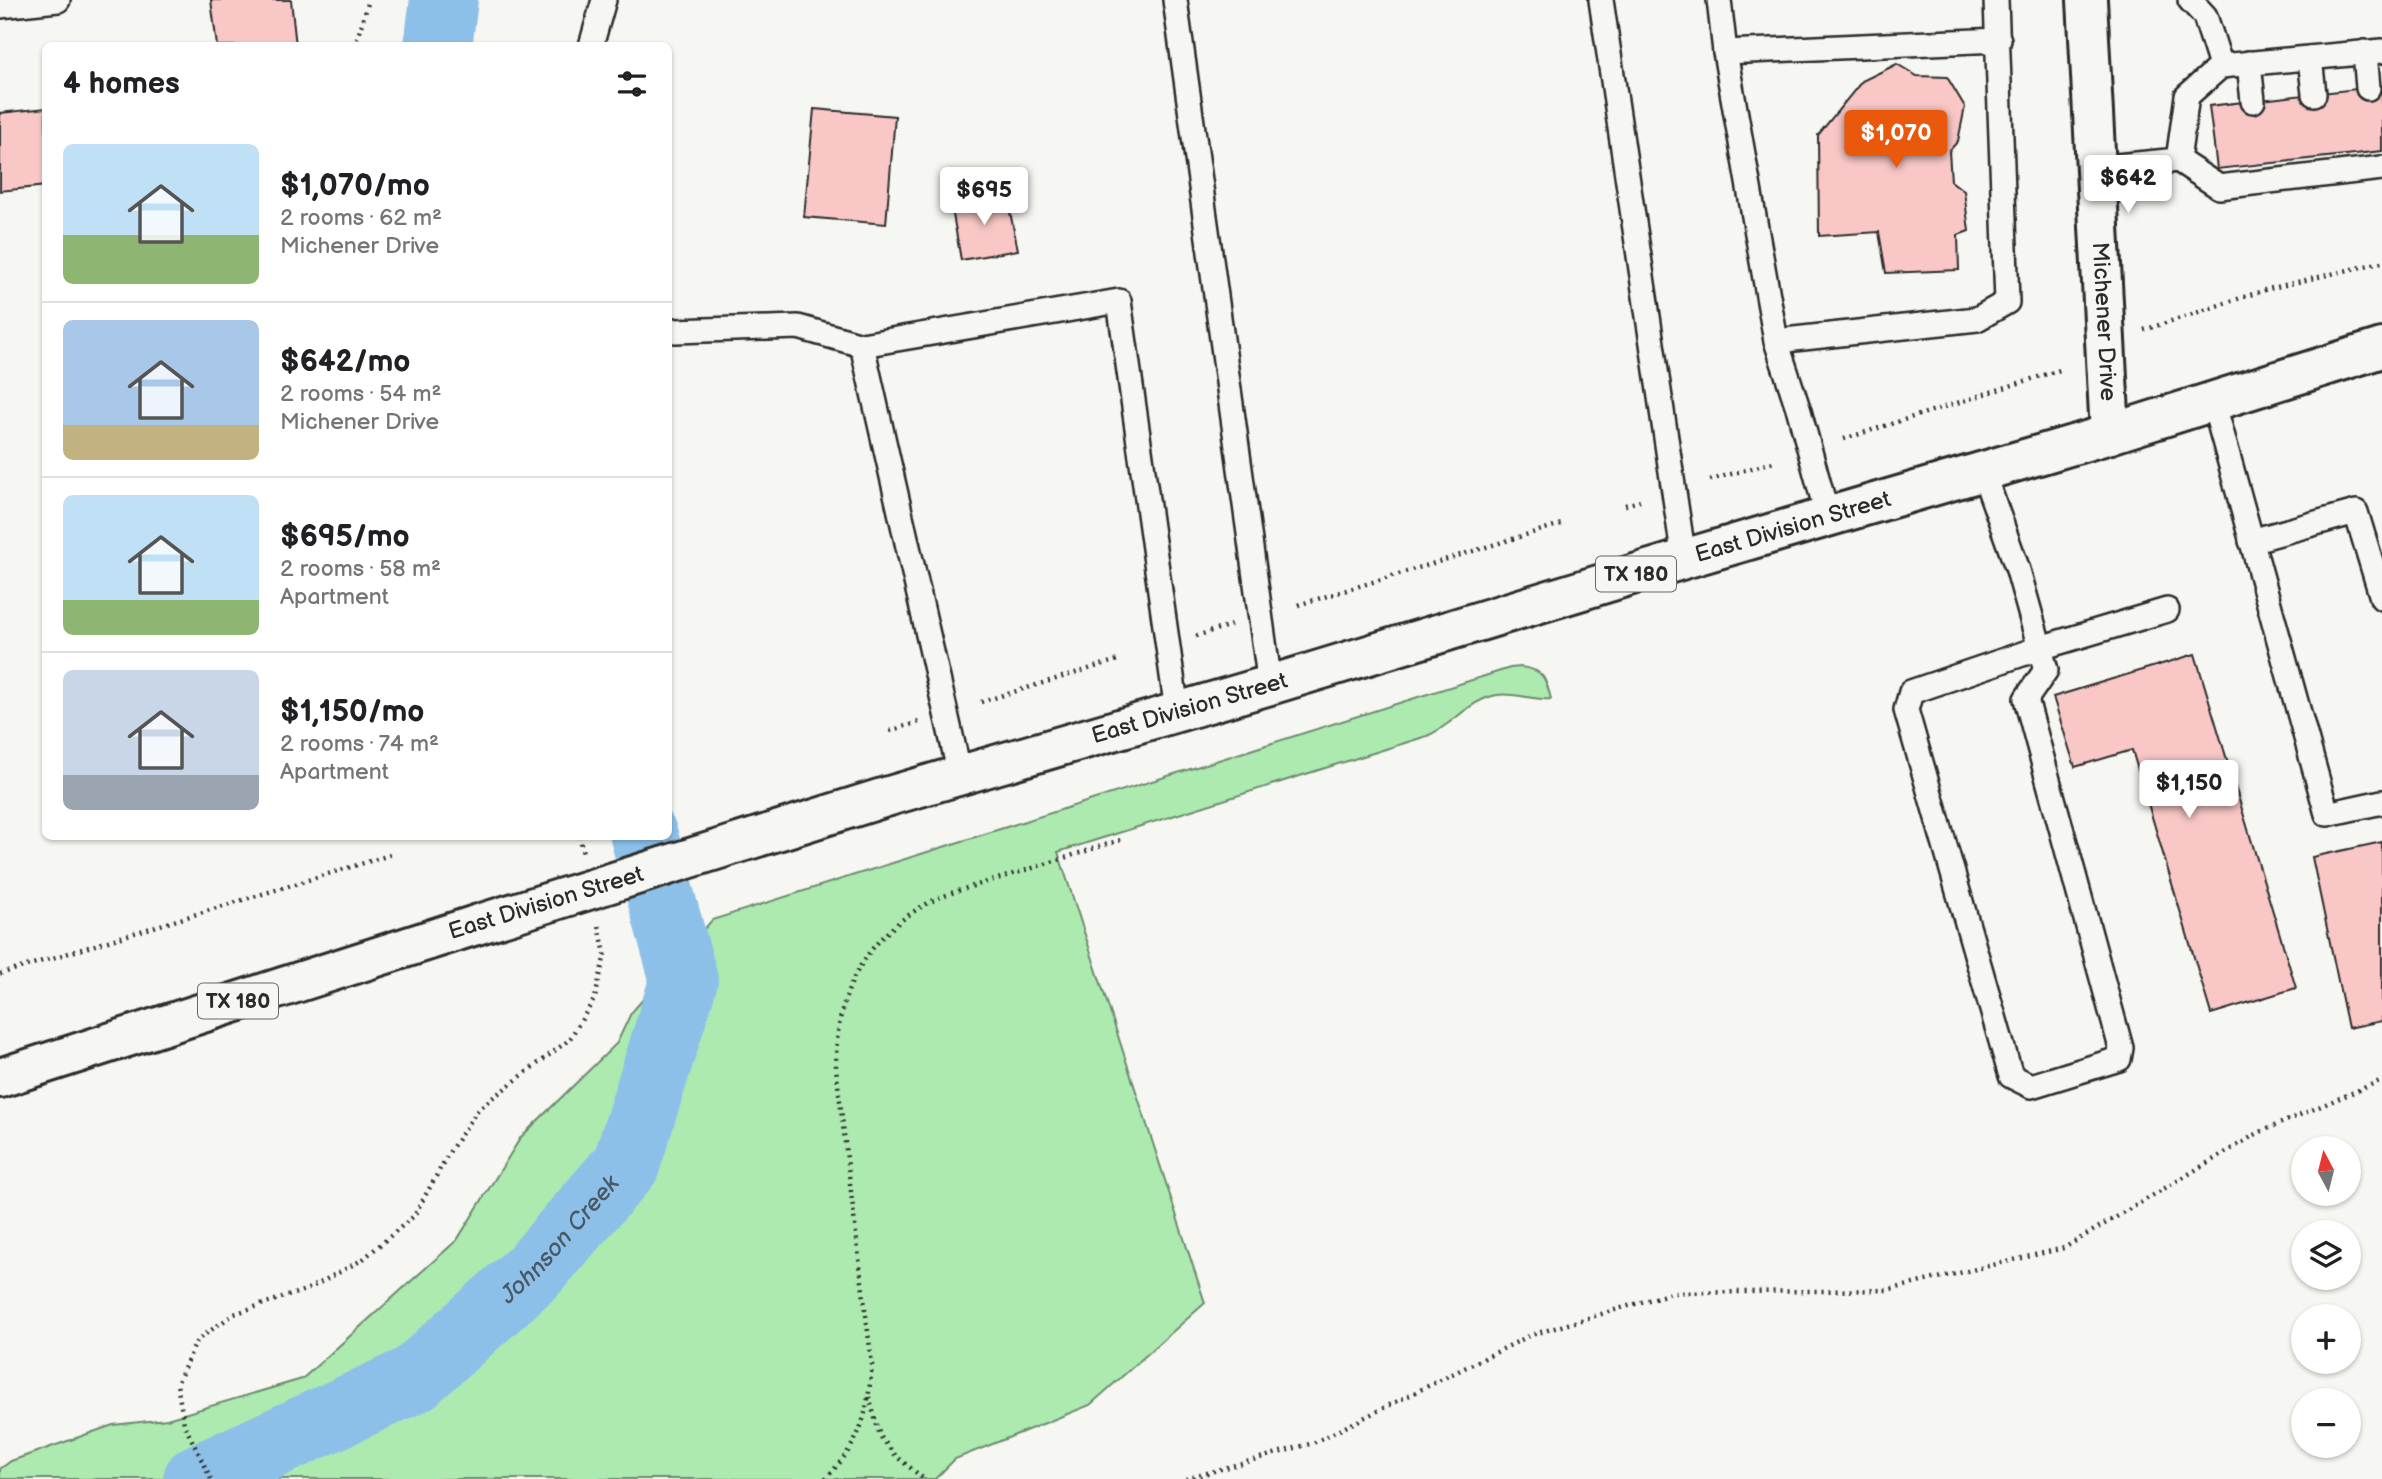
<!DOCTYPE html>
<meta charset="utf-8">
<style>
:root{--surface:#fff;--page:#f2f2f2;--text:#202124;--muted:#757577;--line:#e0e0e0;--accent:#ea580c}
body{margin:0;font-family:"Balsamiq Sans",sans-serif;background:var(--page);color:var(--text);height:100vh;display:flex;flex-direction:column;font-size:26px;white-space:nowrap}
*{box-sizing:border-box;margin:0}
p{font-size:23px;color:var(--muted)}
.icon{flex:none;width:38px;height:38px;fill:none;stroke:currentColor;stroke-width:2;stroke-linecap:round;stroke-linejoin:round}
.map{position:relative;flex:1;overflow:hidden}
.sheet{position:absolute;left:42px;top:42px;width:630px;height:798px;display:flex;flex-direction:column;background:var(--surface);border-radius:10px;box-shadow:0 2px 5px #0004}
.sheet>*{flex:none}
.needle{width:46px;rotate:353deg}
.controls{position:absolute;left:2291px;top:1136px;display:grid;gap:14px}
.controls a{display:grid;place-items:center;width:70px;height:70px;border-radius:50%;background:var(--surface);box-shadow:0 2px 5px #0004;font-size:35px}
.price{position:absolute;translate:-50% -60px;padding:0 16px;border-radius:7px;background:#fff;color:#222;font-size:23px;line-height:46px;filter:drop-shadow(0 2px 4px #0008)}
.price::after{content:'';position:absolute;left:50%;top:42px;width:21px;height:16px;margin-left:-10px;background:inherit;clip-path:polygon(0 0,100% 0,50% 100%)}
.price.current{background:var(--accent);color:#fff}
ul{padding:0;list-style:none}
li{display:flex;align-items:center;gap:21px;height:175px;padding:0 21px}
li+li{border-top:2px solid var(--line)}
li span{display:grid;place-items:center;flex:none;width:196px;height:140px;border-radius:10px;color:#555}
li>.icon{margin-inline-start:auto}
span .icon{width:84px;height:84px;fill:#fffc;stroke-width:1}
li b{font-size:30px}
h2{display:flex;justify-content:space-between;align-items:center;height:84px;padding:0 21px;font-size:30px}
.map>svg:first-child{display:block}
</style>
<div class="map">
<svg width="2382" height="1479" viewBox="0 0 2382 1479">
<rect width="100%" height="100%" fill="#f6f6f2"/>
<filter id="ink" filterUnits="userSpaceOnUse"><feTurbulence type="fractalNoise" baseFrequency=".0143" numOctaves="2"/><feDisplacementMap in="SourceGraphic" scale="14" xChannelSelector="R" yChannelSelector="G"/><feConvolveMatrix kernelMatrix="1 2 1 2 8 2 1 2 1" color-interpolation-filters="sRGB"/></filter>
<g filter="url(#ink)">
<path fill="#adeab0" stroke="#6c8a6e" stroke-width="2" d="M 1521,667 C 1544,670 1546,679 1551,699 C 1533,701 1515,692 1497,695 C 1469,700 1453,725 1427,736 L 1058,852 L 1205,1303 L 1090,1405 L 955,1459 L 935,1479 L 0,1479 L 0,1469 L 11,1461 L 113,1425 L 167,1419 L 302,1379 L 457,1240 L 521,1137 L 617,1043 L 631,1013 L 712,920 L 1510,668 Z"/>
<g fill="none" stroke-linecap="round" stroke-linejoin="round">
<g stroke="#8dc0e9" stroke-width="68">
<polyline points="438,46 444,0"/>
<path id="s1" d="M 197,1479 L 414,1379 L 535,1270 L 626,1165 L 684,980 L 644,836"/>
</g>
</g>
<g fill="#f9c8c6" stroke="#2b2b2b" stroke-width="2">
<polygon points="211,0 291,0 296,46 217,46"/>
<polygon points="1897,64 1917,76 1947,77 1965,107 1958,141 1949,151 1951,181 1964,191 1969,231 1958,235 1959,270 1886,273 1879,232 1819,236 1818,135 1862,81"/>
<polygon points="2382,86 2382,151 2217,169 2209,106"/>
<polygon points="46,108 46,186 0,191 0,113"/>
<polygon points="814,109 895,116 886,224 804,217"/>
<polygon points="1006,193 1018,250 961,260 951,203"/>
<polygon points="2195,654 2296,988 2211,1014 2132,750 2075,767 2053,697"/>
<polygon points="2382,842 2382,1021 2348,1028 2312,857"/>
</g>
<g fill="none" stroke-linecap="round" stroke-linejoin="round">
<defs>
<g id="service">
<polyline points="1175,0 1270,685"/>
<polyline points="1601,0 1684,559"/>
<polyline points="1719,0 1725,52 1776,341 1799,411 1828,518"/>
<polyline points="2190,0 2205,16 2221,66 2382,51"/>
<polyline points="0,6 58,0"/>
<polyline points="591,46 604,0"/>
<polyline points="1725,52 1999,40"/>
<polyline points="2365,52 2368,88"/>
<polyline points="2310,58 2314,94"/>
<polyline points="2249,63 2253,101"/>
<polyline points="2178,160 2219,187 2382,168"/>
<polyline points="2096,168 2178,160 2187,96 2221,66"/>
<polyline points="668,328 675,331 798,327 862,345"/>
<polyline points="1776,341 1977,319 2007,302 1996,0"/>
<polyline points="2213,401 2327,814 2382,802"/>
<polyline points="1983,472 2018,570 2046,670 2026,699 2121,1048 2119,1059 2031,1086 2011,1076 1906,710 1911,692 2040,648 2167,610"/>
<polyline points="2251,541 2356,512 2382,598"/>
<polyline points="960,775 862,345 1119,301 1177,711"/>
</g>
<g id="minor">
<path id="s2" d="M 2087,0 L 2110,434"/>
</g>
<g id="primary">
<path id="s3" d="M 889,796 L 1270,685 L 1684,559 L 2110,434 L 2382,348"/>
<polyline points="0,1078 476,925"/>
</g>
</defs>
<use href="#service" stroke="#2b2b2b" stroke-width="28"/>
<use href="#minor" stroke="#2b2b2b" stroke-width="44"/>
<use href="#primary" stroke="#2b2b2b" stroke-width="44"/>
<g stroke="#2b2b2b" stroke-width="4.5" stroke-dasharray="2 5" stroke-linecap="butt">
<polyline points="355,46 369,0"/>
<polyline points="2144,330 2268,289 2382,262"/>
<polyline points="1844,439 2063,369"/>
<polyline points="1710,480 1777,461"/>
<polyline points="1625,505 1640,501"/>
<polyline points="1298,605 1561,524"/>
<polyline points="1196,636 1231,625"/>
<polyline points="981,702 1121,659"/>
<polyline points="890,731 919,722"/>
<polyline points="579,836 583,853"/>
<polyline points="0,974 390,855"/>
<polyline points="869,1397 880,1436 896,1456 924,1479"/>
<polyline points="211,1479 184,1424 177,1384 197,1340 234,1314 308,1289 362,1260 414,1216 450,1151 479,1108 569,1040 595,998 605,954 599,926"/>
<path d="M 825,1479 C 862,1441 867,1417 872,1365 L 836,1068 C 835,998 860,944 921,907 C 946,892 979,885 1007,876 C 1046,864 1085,851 1124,839"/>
<polyline points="1186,1479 1313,1443 1531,1335 1672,1293 1888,1290 2064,1248 2258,1133 2382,1080"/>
</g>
<use href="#service" stroke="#f6f6f2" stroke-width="23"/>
<use href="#minor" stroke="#f6f6f2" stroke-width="38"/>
<use href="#primary" stroke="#f6f6f2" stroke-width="38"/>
<defs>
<polyline id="primary-bridge" points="476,925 889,796"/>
</defs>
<use href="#primary-bridge" stroke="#2b2b2b" stroke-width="44" stroke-linecap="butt"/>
<use href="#primary-bridge" stroke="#f6f6f2" stroke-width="38"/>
</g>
</g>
<g text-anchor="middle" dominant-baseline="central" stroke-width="5" stroke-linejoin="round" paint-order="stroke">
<g fill="#f6f6f2" stroke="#686867" stroke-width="2">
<rect x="1596" y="556.5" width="80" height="35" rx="5"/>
<rect x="198" y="983.5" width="80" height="35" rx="5"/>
</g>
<g font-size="21" font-weight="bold" fill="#2b2b2b">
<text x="1636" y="574">TX 180</text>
<text x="238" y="1001">TX 180</text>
</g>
<g font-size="23" fill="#2b2b2b" stroke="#f6f6f2">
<text stroke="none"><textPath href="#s2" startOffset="322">Michener Drive</textPath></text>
<text stroke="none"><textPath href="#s3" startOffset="943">East Division Street</textPath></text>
<text stroke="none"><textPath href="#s3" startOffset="313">East Division Street</textPath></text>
<text transform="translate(546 903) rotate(-17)">East Division Street</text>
</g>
<g font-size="24" font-style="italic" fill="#485864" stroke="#f6f6f2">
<text stroke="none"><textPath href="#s1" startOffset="441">Johnson Creek</textPath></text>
</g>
</g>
</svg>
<div class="controls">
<a><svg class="needle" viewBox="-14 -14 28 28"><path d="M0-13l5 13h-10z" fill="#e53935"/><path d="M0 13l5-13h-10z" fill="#757577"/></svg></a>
<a><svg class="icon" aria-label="layers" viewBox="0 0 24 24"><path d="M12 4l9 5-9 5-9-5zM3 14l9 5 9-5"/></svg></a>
<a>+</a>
<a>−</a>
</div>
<b class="price current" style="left:1896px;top:170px">$1,070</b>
<b class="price" style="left:2128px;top:215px">$642</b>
<b class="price" style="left:984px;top:227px">$695</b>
<b class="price" style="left:2189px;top:820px">$1,150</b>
<section class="sheet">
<h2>4 homes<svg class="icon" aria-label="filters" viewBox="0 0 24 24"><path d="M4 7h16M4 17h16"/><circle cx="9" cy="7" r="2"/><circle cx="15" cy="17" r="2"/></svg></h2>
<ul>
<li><span style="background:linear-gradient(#bfe0f5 65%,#8fb573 0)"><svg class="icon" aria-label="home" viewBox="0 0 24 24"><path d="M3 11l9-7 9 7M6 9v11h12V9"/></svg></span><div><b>$1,070/mo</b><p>2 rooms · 62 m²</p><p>Michener Drive</p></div></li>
<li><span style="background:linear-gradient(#a9c7e8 75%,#c2b280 0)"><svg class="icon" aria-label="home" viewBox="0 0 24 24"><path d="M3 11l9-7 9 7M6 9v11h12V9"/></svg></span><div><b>$642/mo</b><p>2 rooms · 54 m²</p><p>Michener Drive</p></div></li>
<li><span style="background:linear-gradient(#bfe0f5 75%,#8fb573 0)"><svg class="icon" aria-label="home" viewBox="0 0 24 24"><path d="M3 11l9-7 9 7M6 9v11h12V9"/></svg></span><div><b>$695/mo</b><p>2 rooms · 58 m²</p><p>Apartment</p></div></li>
<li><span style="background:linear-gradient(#c9d6e8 75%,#9aa5b1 0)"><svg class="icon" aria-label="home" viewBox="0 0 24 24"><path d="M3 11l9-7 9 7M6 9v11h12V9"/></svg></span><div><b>$1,150/mo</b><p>2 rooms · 74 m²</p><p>Apartment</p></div></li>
</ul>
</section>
</div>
